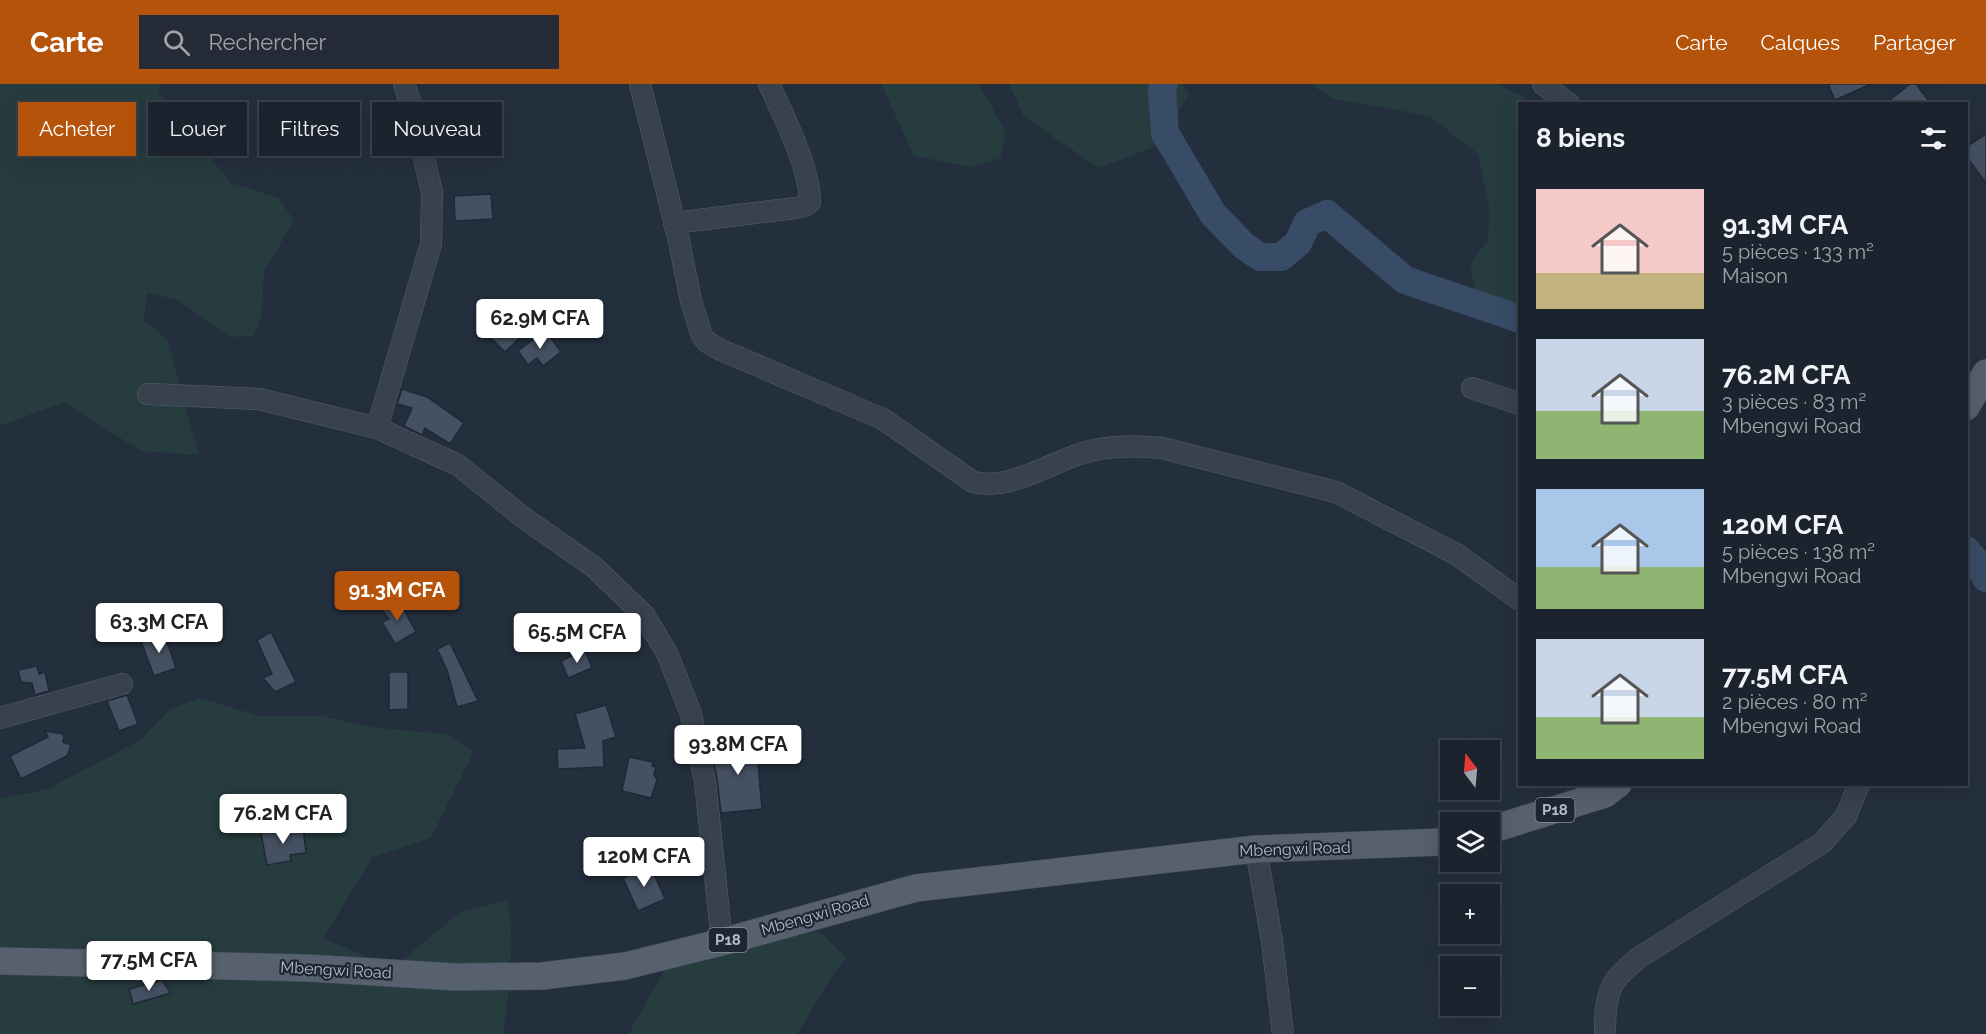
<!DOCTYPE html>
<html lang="fr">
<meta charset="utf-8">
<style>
:root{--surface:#1b232e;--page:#242b36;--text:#f1f3f6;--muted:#a0a4aa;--line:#39404a;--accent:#b45309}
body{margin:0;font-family:Raleway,sans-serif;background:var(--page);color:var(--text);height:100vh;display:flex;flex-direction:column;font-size:22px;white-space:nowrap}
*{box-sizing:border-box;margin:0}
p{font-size:20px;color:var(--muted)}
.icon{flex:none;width:33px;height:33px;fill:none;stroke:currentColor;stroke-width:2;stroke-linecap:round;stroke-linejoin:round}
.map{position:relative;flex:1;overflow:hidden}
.details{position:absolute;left:1518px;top:18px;width:450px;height:684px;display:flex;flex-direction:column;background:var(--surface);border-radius:0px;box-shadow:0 6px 24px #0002,0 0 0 2px var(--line)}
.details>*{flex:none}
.top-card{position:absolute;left:18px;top:18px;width:570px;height:54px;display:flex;gap:12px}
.needle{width:39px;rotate:344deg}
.tools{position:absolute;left:1440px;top:656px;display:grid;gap:12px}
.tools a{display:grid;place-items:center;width:60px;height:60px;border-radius:0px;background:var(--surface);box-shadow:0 6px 24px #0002,0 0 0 2px var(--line);font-size:30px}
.price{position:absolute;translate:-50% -51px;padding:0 14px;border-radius:6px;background:#fff;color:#222;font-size:20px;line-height:39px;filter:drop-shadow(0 2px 3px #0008)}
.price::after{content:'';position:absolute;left:50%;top:36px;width:18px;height:14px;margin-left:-9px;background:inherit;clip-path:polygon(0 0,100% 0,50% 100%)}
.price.on{background:var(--accent);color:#fff}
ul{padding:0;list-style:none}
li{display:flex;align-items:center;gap:18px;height:150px;padding:0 18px}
li span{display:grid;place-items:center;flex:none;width:168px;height:120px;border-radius:0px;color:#555}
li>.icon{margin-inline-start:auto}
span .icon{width:72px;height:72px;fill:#fffc;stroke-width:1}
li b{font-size:26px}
h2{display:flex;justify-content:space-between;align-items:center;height:72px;padding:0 18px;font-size:26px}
.chip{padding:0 21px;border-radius:0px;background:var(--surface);box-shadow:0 6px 24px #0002,0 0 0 2px var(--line);font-size:21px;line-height:54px}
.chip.on{background:var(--accent);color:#fff}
header{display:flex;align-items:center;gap:36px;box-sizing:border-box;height:84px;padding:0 30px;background:var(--accent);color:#fff}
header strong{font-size:28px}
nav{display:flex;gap:33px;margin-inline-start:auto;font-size:21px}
.search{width:420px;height:54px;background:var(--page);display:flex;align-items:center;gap:15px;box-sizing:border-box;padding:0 21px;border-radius:0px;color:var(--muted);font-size:22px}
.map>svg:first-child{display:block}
</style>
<header>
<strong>Carte</strong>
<div class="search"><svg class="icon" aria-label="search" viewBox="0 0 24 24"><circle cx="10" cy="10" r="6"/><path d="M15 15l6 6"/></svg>Rechercher</div>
<nav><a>Carte</a><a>Calques</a><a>Partager</a></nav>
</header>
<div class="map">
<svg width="1986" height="950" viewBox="0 0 1986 950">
<rect width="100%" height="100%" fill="#242f3e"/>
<g fill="#263c3f">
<polygon points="0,0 161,0 158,8 231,99 279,114 294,137 264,187 262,228 254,252 229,253 178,216 147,209 144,237 167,255 199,371 141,367 64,318 0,342"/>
<polygon points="881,0 979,0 1005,47 1001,74 971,83 914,72"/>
<polygon points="1009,0 1182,0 1189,10 1159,61 1099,84 1024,33"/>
<polygon points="1310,0 1498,0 1535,19 1520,20 1519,230 1475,207 1470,179 1487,158 1490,128 1478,70 1430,32 1333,15"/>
<path d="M 200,614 L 259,632 L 321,632 L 370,643 L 446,650 L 474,667 L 431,754 L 372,774 L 323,854 L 393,884 L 459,829 L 507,816 C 516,854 509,911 503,950 L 0,950 L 0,715 L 48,705 L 139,657 L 171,625 Z"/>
<polygon points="777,837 821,849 846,874 832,892 797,950 629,950 638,932 664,887 721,843"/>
</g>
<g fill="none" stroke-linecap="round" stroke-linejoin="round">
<g stroke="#394c67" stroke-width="28">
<polyline points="1164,0 1162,6 1165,49 1213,130 1244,162 1260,173 1281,173 1298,159 1307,139 1327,130 1405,196 1520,235"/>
<polyline points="1966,466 1979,481 1986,494"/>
</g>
</g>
<g fill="#455162" stroke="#1f2835" stroke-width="1.5">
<polygon points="1828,0 1871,0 1835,16"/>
<polygon points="1910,0 1916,0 1931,20 1885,20"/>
<polygon points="1986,50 1986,99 1966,72 1966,63"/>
<polygon points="491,110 493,135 455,137 454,112"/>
<polygon points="502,234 520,254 505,268 486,249"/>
<polygon points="539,251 546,253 549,251 561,268 543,282 537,274 528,281 518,267"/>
<polygon points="402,305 427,313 464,339 450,360 425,344 422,351 404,342 412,324 397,320"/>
<polygon points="396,512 401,527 404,526 416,548 395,560 382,538 389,535 380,523 388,521"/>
<polygon points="271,548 296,598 275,608 263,594 272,590 257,556"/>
<polygon points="164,549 176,584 154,592 141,557"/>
<polygon points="450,559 478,617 457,623 447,586 437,565"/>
<polygon points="585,566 592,584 568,594 561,577"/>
<polygon points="37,582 39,590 45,588 49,607 35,611 32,599 21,598 18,586"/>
<polygon points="389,588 408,588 408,625 389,626"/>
<polygon points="127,611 138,640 119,647 107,617"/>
<polygon points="606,621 616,653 603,657 604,683 558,685 557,665 585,664 575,630"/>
<polygon points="45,647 64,650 63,658 71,661 67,672 21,695 10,672 48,653"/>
<polygon points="756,656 762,725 721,729 717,694 710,661"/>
<polygon points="629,673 653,678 652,682 656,683 654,690 657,696 651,714 622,707"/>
<polygon points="303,742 306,769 290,771 291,777 267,781 261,749"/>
<polygon points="650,781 665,815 638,827 623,794"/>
<polygon points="162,896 171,909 133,920 129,905"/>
</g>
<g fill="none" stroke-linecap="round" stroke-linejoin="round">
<defs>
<g id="minor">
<path d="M 640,0 L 679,157 L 691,217 L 702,252 L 707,258 L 721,266 L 883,335 L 973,398 C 1010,407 1049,379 1083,369 C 1109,361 1135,362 1162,364 L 1336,408 L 1456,470 L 1520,516"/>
<polyline points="1543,0 1569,20"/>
<path d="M 674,139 L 796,124 L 807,121 L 810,118 C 810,84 783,31 769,0"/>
<polyline points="1472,304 1520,320"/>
<polyline points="148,310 259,315 377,344 458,381 524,434 594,483 644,531 667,569 691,630 705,697 722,858"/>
<polyline points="377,344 431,160 432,108 411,20 404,0"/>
<polyline points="0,634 122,600"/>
<polyline points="1256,765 1272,857 1283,950"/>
<path d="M 1605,950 C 1605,932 1605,910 1617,894 C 1623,887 1631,881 1638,874 L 1822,759 L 1846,732 L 1859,700"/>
</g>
<g id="major">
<polyline points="1966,323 1986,289"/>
<polyline points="1490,746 1605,710 1618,700"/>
<polyline points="0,877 308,884 455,893 542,892 625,882 722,858 916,804 1256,765 1443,758 1450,756"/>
</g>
</defs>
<use href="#minor" stroke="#565f6c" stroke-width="22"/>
<use href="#major" stroke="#414a57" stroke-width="28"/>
<use href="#minor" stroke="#38414e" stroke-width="21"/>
<use href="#major" stroke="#56606e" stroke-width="27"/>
</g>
<g text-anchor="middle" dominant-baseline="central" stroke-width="4.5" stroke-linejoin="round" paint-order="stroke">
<g fill="#1d2633" stroke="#878f9c" stroke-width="1.5">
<rect x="1535.5" y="714" width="39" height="24" rx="4.5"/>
<rect x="708.5" y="844" width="39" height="24" rx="4.5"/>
</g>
<g font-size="15" font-weight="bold" fill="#b4bcc9">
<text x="1555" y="726">P18</text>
<text x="728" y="856">P18</text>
</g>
<g font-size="16" fill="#b4bcc9" stroke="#1d2633">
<text transform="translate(1295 765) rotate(-2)">Mbengwi Road</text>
<text transform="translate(815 831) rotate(-16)">Mbengwi Road</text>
<text transform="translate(336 886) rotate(3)">Mbengwi Road</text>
</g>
</g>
</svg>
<div class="tools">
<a><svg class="needle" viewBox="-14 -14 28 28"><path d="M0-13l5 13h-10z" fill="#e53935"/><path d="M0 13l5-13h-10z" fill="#a0a4aa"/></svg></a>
<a><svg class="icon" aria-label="layers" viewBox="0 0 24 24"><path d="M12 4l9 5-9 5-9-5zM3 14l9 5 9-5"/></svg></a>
<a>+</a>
<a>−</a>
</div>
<b class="price" style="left:540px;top:266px">62.9M CFA</b>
<b class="price on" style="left:397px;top:538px">91.3M CFA</b>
<b class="price" style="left:159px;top:570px">63.3M CFA</b>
<b class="price" style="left:577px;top:580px">65.5M CFA</b>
<b class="price" style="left:738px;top:692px">93.8M CFA</b>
<b class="price" style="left:283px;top:761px">76.2M CFA</b>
<b class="price" style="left:644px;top:804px">120M CFA</b>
<b class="price" style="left:149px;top:908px">77.5M CFA</b>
<div class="top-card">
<a class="chip on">Acheter</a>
<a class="chip">Louer</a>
<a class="chip">Filtres</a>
<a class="chip">Nouveau</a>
</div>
<section class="details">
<h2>8 biens<svg class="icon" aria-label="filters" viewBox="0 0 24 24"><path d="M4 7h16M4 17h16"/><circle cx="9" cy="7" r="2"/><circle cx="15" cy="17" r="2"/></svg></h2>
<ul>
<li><span style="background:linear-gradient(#f6c9c9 70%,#c2b280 0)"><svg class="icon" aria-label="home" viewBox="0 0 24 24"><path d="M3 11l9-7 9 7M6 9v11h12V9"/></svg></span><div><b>91.3M CFA</b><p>5 pièces · 133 m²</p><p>Maison</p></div></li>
<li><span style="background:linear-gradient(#c9d6e8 60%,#8fb573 0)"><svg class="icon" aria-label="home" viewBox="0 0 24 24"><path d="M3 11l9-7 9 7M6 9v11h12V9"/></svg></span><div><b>76.2M CFA</b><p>3 pièces · 83 m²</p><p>Mbengwi Road</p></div></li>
<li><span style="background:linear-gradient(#a9c7e8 65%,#8fb573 0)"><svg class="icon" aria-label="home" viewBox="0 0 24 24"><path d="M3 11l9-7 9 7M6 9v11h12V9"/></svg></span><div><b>120M CFA</b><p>5 pièces · 138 m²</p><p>Mbengwi Road</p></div></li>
<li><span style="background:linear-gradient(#c9d6e8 65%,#8fb573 0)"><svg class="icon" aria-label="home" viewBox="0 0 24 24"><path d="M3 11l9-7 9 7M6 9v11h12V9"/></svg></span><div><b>77.5M CFA</b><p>2 pièces · 80 m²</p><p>Mbengwi Road</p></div></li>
</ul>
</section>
</div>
